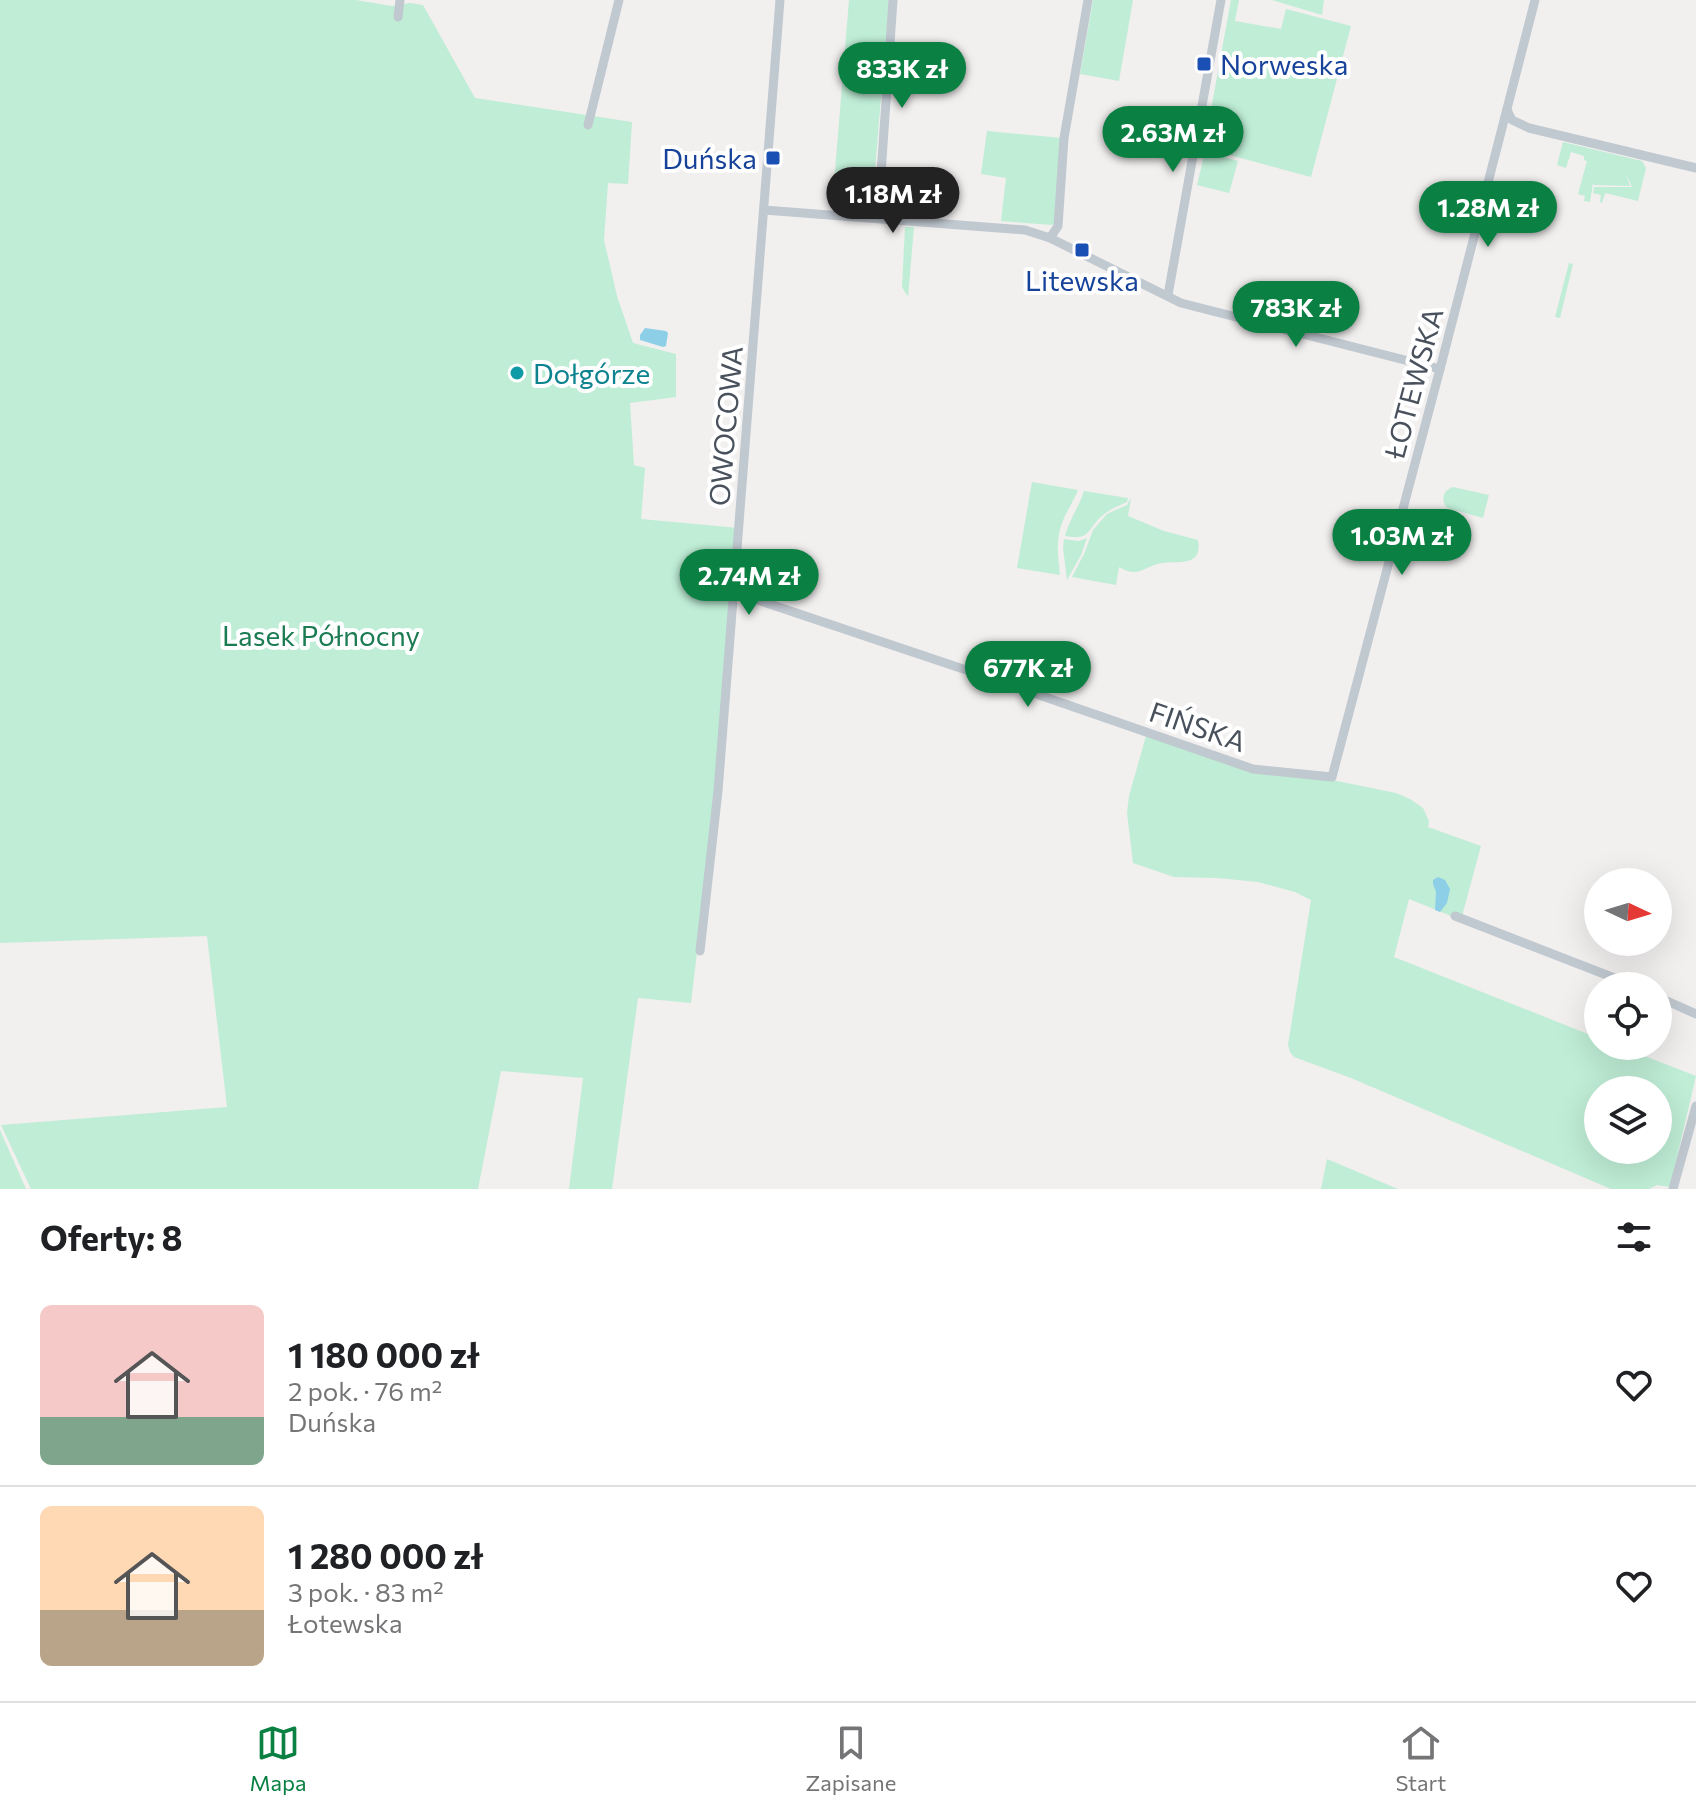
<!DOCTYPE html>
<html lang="pl">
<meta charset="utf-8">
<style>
:root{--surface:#fff;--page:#f2f2f2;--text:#202124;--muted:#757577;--line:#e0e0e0;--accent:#0b8043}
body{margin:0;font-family:Commissioner,sans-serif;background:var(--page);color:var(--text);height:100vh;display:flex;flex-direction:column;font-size:30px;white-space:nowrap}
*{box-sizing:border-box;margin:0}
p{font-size:26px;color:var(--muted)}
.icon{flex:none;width:44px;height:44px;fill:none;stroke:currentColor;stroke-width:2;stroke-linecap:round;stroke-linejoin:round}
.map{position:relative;height:1189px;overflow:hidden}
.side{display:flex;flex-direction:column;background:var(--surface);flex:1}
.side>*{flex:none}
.needle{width:52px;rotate:94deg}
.controls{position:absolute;left:1584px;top:868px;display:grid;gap:16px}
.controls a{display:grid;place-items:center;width:88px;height:88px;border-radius:50%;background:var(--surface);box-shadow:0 8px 32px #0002;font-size:40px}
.price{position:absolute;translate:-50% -68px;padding:0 18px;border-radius:28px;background:var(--accent);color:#fff;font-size:26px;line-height:52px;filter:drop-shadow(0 2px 4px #0008)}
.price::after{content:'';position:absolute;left:50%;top:48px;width:24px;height:18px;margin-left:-12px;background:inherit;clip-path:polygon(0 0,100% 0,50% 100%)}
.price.active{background:#222;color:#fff}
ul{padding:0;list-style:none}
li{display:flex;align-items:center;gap:24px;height:200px;padding:0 40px}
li+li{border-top:2px solid var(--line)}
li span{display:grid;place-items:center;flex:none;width:224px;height:160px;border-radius:12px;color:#555}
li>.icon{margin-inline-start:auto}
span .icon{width:96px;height:96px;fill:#fffc;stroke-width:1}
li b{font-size:34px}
h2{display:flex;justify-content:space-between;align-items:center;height:96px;padding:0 40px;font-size:34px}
.menu{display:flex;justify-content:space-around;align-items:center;height:112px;border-top:2px solid var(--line);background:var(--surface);font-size:22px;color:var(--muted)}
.menu a{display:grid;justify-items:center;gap:4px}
.menu .active{color:var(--accent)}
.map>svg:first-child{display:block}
</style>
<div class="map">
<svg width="1696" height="1189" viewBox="0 0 1696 1189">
<rect width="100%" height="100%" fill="#f2efef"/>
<g fill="#bfedd5" fill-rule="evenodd">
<polygon points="0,0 356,0 392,6 410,3 423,5 475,98 632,122 628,184 608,183 604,240 617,296 633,343 676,354 676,397 630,403 634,465 645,468 641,519 738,528 710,842 691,1003 638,998 612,1189 569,1189 583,1078 501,1071 478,1189 31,1189 1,1125 227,1107 207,936 0,943"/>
<polygon points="849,0 889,0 872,207 867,211 832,208"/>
<polygon points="1093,0 1133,0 1119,81 1080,74"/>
<polygon points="1231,0 1239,0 1235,21 1281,29 1286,9 1351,26 1311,177 1204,148"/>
<polygon points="1272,0 1324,0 1322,15"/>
<polygon points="987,131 1062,138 1055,223 1052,225 1001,221 1006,178 981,174"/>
<polygon points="1563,142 1642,161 1646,168 1638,201 1605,193 1602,203 1600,202 1601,195 1593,193 1594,187 1632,187 1626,174 1630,186 1594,185 1593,183 1590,202 1584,201 1585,196 1578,194 1587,161 1584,160 1584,156 1571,152 1566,168 1557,165"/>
<polygon points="1205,152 1238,161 1229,193 1197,185"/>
<polygon points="905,227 914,227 908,297 902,287"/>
<polygon points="1569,263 1573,264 1560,318 1555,317"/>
<path d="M 1032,482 L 1078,490 C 1074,500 1068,509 1064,518 C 1055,538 1058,555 1060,575 L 1017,568 Z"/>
<path d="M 1453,487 L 1489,495 L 1483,518 L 1447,508 C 1441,500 1442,491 1453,487 Z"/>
<path d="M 1084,491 L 1128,498 L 1127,502 C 1118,506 1110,509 1103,515 C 1086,529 1092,541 1065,536 C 1069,520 1079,507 1084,491 Z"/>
<path d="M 1131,498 L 1128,516 L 1164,531 L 1198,540 C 1203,567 1179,561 1162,563 C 1144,566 1138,579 1119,567 L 1116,585 L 1072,577 L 1085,552 L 1093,530 L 1107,514 L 1127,505 Z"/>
<polygon points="1087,538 1081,555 1067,580 1063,548 1064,539 1079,541"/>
<path d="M 1146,736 L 1252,773 L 1332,780 L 1396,793 L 1410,799 L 1423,808 L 1429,821 L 1428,827 L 1481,846 L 1461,920 L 1409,899 L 1394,957 L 1598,1038 L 1598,1046 L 1619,1046 L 1696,1076 L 1670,1187 L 1657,1185 L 1649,1189 L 1611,1189 L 1351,1078 L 1294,1057 L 1290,1052 L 1288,1045 L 1311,900 L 1295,892 L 1258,882 L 1217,878 L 1174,877 L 1133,863 L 1127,813 L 1129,796 ZM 1598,1090 L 1658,1090 L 1658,1150 L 1598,1150 Z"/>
<polygon points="0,1130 26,1189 0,1189"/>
<polygon points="1327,1159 1398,1189 1321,1189"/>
</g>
<g fill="#8ecfe8">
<polygon points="645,328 666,331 668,333 666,346 663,347 640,340 640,335"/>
<polygon points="1438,877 1445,880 1450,889 1447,903 1440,912 1435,910 1436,892 1433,884 1433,880"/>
</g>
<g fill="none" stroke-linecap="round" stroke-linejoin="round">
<g stroke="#c0c8d0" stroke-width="9">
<polyline points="398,17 400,0"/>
<polyline points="1507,110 1512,120 1529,128 1696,168"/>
<polyline points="588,125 619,0"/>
<polyline points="764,210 1025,230 1050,238 1181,303 1440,369"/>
<polyline points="878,217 893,0"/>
<polyline points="1050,238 1058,226 1064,138 1088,0"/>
<polyline points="1168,295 1221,0"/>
<polyline points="734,592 996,680 1253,769 1332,777 1440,369 1535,0"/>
<polyline points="1455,916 1635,986"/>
<polyline points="700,951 718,791 780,0"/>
<polyline points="1658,997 1696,1014"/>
<polyline points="1673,1189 1696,1106"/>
</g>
</g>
<g fill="#1a4fb4" stroke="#fff" stroke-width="3">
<rect x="1196" y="56" width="16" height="16" rx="4"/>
<rect x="765" y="150" width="16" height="16" rx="4"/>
<rect x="1074" y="242" width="16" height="16" rx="4"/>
</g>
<circle fill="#0f9aa8" stroke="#fff" stroke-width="3" cx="517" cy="373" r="8"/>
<g text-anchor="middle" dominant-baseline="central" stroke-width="8" stroke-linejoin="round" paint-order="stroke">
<g font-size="28" fill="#164399" stroke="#fff" text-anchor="start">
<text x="1220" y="64">Norweska</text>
<text x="757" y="158" text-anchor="end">Duńska</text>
<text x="1082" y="280" text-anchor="middle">Litewska</text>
</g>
<g font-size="28" fill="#0d838f" stroke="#fff" text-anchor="start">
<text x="533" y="373">Dołgórze</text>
</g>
<g font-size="28" fill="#48515c" stroke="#fff">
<text transform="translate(1413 383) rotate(-75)">ŁOTEWSKA</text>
<text transform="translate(725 426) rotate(-85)">OWOCOWA</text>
<text transform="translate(1198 726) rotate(19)">FIŃSKA</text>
</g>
<g font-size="28" fill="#1b7b52" stroke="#fff">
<text x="321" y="635">Lasek Północny</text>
</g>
</g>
</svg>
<div class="controls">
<a><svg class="needle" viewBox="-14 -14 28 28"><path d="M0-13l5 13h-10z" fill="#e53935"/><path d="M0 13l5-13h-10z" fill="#757577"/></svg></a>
<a><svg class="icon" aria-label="locate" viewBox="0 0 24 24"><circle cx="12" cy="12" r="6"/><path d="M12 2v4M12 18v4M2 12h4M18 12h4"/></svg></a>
<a><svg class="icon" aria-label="layers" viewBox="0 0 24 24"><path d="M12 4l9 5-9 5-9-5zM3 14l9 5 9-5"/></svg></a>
</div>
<b class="price" style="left:902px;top:110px">833K zł</b>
<b class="price" style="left:1173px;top:174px">2.63M zł</b>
<b class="price active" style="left:893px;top:235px">1.18M zł</b>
<b class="price" style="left:1488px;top:249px">1.28M zł</b>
<b class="price" style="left:1296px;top:349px">783K zł</b>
<b class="price" style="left:1402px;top:577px">1.03M zł</b>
<b class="price" style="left:749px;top:617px">2.74M zł</b>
<b class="price" style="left:1028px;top:709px">677K zł</b>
</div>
<section class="side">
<h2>Oferty: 8<svg class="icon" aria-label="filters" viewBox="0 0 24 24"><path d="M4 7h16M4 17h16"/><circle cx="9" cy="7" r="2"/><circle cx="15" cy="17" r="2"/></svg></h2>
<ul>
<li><span style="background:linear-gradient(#f6c9c9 70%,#7fa58c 0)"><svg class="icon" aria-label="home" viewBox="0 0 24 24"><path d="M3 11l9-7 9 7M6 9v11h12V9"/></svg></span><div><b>1 180 000 zł</b><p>2 pok. · 76 m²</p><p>Duńska</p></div><svg class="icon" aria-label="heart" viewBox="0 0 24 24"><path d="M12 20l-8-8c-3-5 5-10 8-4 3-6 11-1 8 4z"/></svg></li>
<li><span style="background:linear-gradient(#ffd9b3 65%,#b9a48a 0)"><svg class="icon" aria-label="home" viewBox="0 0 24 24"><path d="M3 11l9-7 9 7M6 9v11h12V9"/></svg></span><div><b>1 280 000 zł</b><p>3 pok. · 83 m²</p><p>Łotewska</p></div><svg class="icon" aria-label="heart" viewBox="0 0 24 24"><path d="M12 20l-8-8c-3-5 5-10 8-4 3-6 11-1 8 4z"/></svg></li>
</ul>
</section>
<nav class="menu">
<a class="active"><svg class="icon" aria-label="map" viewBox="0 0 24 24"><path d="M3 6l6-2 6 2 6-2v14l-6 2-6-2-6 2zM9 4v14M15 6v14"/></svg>Mapa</a>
<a><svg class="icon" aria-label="saved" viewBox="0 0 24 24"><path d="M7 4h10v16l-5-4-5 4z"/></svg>Zapisane</a>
<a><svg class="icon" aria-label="home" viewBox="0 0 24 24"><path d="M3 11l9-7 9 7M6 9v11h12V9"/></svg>Start</a>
</nav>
